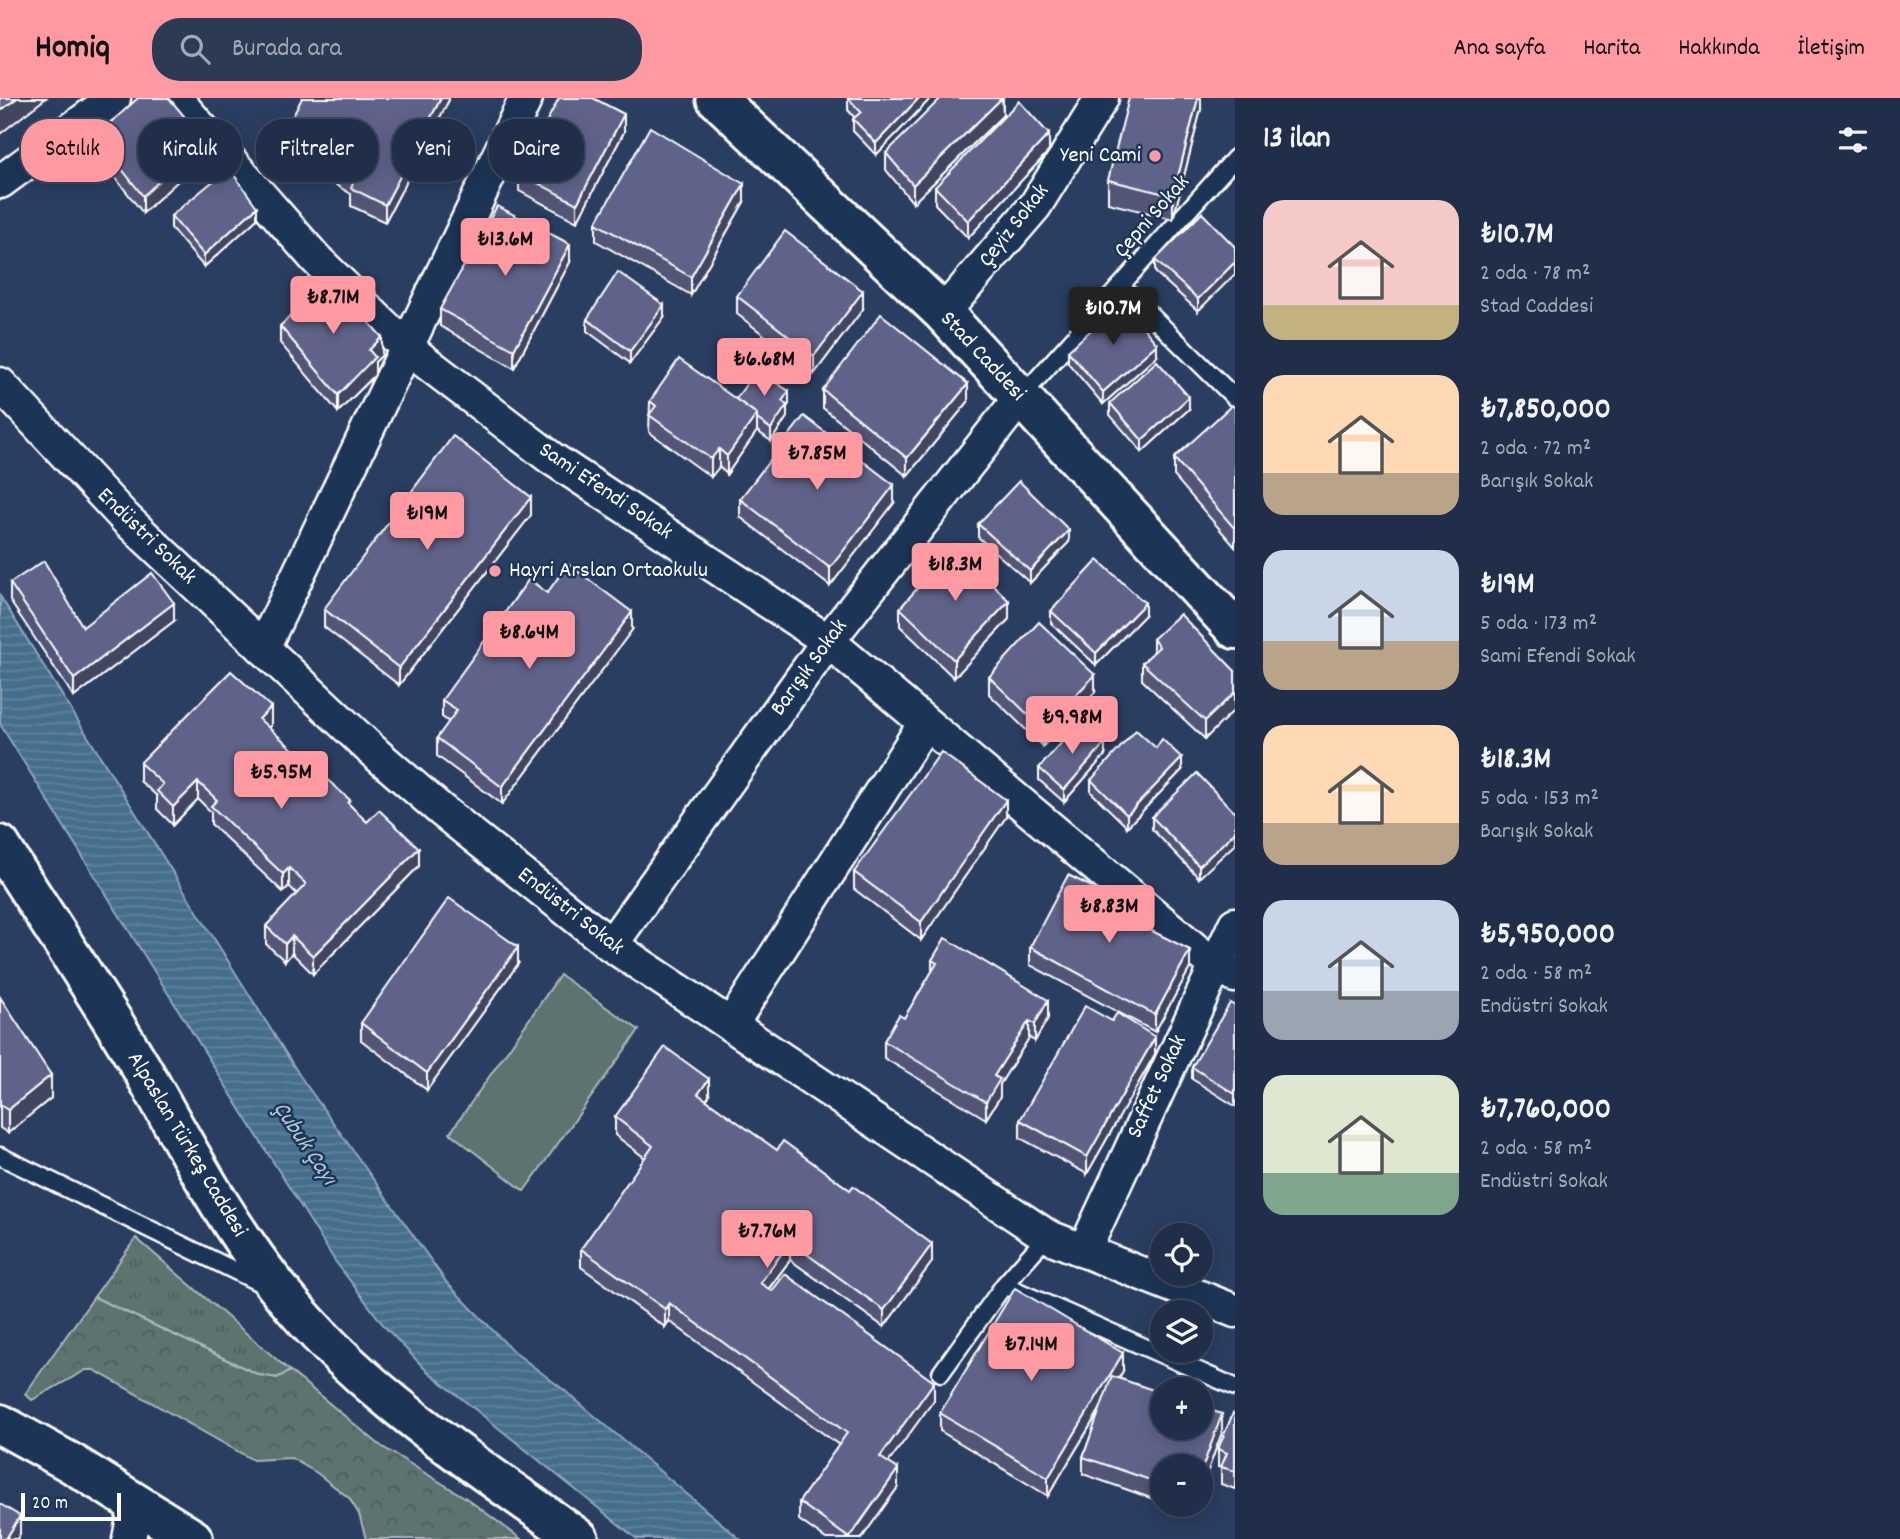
<!DOCTYPE html>
<html lang="tr">
<meta charset="utf-8">
<style>
:root{--surface:#202e49;--page:#2d3a53;--text:#f1f3f6;--muted:#a2a8b4;--line:#3d4a61;--accent:#ff9aa2}
body{margin:0;font-family:Dekko,sans-serif;background:var(--page);color:var(--text);height:100vh;display:flex;flex-direction:column;font-size:26px;white-space:nowrap}
*{box-sizing:border-box;margin:0}
p{font-size:23px;color:var(--muted)}
.icon{flex:none;width:38px;height:38px;fill:none;stroke:currentColor;stroke-width:2;stroke-linecap:round;stroke-linejoin:round}
.map{position:relative;flex:1;overflow:hidden}
.side{display:flex;flex-direction:column;background:var(--surface);width:665px}
.side>*{flex:none}
.guide{position:absolute;left:21px;top:21px;width:665px;height:63px;display:flex;gap:14px}
.buttons{position:absolute;left:1150px;top:1125px;display:grid;gap:14px}
.buttons a{display:grid;place-items:center;width:63px;height:63px;border-radius:50%;background:var(--surface);box-shadow:0 4px 18px #0003,0 0 0 2px var(--line);font-size:35px}
.scale{position:absolute;left:21px;bottom:18px;width:100px;box-sizing:border-box;padding-left:7px;border:4px solid #fff;border-top:0;font-size:19px;line-height:24px;white-space:nowrap;color:#fff;-webkit-text-stroke:5px #1d3557;paint-order:stroke}
.price{position:absolute;translate:-50% -60px;padding:0 16px;border-radius:7px;background:var(--accent);color:#111;font-size:23px;line-height:46px;filter:drop-shadow(0 2px 4px #0008)}
.price::after{content:'';position:absolute;left:50%;top:42px;width:21px;height:16px;margin-left:-10px;background:inherit;clip-path:polygon(0 0,100% 0,50% 100%)}
.price.current{background:#222;color:#fff}
ul{padding:0;list-style:none}
li{display:flex;align-items:center;gap:21px;height:175px;padding:0 28px}
li span{display:grid;place-items:center;flex:none;width:196px;height:140px;border-radius:21px;color:#555}
li>.icon{margin-inline-start:auto}
span .icon{width:84px;height:84px;fill:#fffc;stroke-width:1}
li b{font-size:30px}
h2{display:flex;justify-content:space-between;align-items:center;height:84px;padding:0 28px;font-size:30px}
.chip{padding:0 24px;border-radius:28px;background:var(--surface);box-shadow:0 4px 18px #0003,0 0 0 2px var(--line);font-size:24px;line-height:63px}
.chip.current{background:var(--accent);color:#111}
header{display:flex;align-items:center;gap:42px;box-sizing:border-box;height:98px;padding:0 35px;background:var(--accent);color:#111}
header strong{font-size:33px}
nav{display:flex;gap:38px;margin-inline-start:auto;font-size:24px}
.search{width:490px;height:63px;background:var(--page);display:flex;align-items:center;gap:18px;box-sizing:border-box;padding:0 24px;border-radius:28px;color:var(--muted);font-size:26px}
main{display:flex;flex:1;min-height:0}
.map>svg:first-child{display:block}
</style>
<header>
<strong>Homiq</strong>
<div class="search"><svg class="icon" aria-label="search" viewBox="0 0 24 24"><circle cx="10" cy="10" r="6"/><path d="M15 15l6 6"/></svg>Burada ara</div>
<nav><a>Ana sayfa</a><a>Harita</a><a>Hakkında</a><a>İletişim</a></nav>
</header>
<main>
<div class="map">
<svg width="1235" height="1441" viewBox="0 0 1235 1441">
<defs>
<pattern id="grass-tufts" width="24" height="20" patternUnits="userSpaceOnUse" patternTransform="scale(1.75)"><rect width="24" height="20" fill="#5c7370"/><path d="M3 7l-1-3M5 7V3M7 7l1-3M15 17l-1-3M17 17v-4M19 17l1-3" fill="none" stroke="#525c5a"/></pattern>
<pattern id="forest-crowns" width="20" height="18" patternUnits="userSpaceOnUse" patternTransform="scale(1.75)"><rect width="20" height="18" fill="#5c7370"/><path d="M2 6a3 3 0 1 1 6 0M12 15a3 3 0 1 1 6 0" fill="none" stroke="#525c5a"/></pattern>
<pattern id="water-rules" width="6" height="5" patternUnits="userSpaceOnUse" patternTransform="scale(1.75)"><rect width="6" height="5" fill="#446e8c"/><path d="M0 2.5h6" fill="none" stroke="#60849d"/></pattern>
</defs>
<rect width="100%" height="100%" fill="#2a3e61"/>
<filter id="ink" filterUnits="userSpaceOnUse"><feTurbulence type="fractalNoise" baseFrequency=".0143" numOctaves="2"/><feDisplacementMap in="SourceGraphic" scale="14" xChannelSelector="R" yChannelSelector="G"/><feConvolveMatrix kernelMatrix="1 2 1 2 8 2 1 2 1" color-interpolation-filters="sRGB"/></filter>
<g filter="url(#ink)">
<polygon fill="url(#grass-tufts)" stroke="#aeb9b8" stroke-width="2" points="136,1140 290,1273 277,1280 259,1277 94,1199"/>
<polygon fill="url(#forest-crowns)" stroke="#aeb9b8" stroke-width="2" points="94,1199 259,1277 277,1280 290,1273 381,1348 466,1400 521,1441 366,1441 359,1416 349,1400 317,1375 291,1360 253,1362 94,1272 86,1272 32,1302 25,1296"/>
<polygon fill="#5c7370" stroke="#aeb9b8" stroke-width="2" points="560,877 639,932 524,1093 450,1035"/>
<polygon fill="url(#water-rules)" stroke="#8fa8ba" stroke-width="2" points="0,498 300,978 447,1185 513,1253 564,1292 740,1441 637,1441 426,1272 385,1229 335,1163 0,626"/>
<g fill="none" stroke-linecap="round" stroke-linejoin="round">
<defs>
<g id="lane">
<polyline points="1122,189 1235,300"/>
<polyline points="1020,300 1235,60"/>
<polyline points="0,1058 262,1186"/>
<polyline points="1004,1187 1235,1289"/>
<polyline points="941,1275 1004,1187 1047,1138"/>
</g>
<g id="street">
<polyline points="175,0 316,161 406,249 551,360 828,543 1198,854 1235,878"/>
<polyline points="0,84 114,0"/>
<polyline points="943,215 1035,108 1102,0"/>
<polyline points="0,286 125,420 375,655 441,712 611,847 1047,1138 1235,1213"/>
<polyline points="263,550 526,0"/>
<polyline points="611,847 828,543 1020,300"/>
<polyline points="731,927 925,625"/>
<polyline points="1084,1153 1235,826"/>
<polyline points="129,1441 136,1405"/>
</g>
<g id="secondary">
<polyline points="716,0 943,215 1235,531"/>
<path d="M 0,747 C 47,822 97,895 142,971 C 186,1048 226,1126 282,1195 C 363,1296 475,1366 579,1441"/>
<polyline points="0,1326 71,1365 193,1441"/>
</g>
</defs>
<use href="#lane" stroke="#fff" stroke-width="21"/>
<use href="#street" stroke="#fff" stroke-width="37"/>
<use href="#secondary" stroke="#fff" stroke-width="44"/>
<use href="#lane" stroke="#1d3557" stroke-width="16"/>
<use href="#street" stroke="#1d3557" stroke-width="32"/>
<use href="#secondary" stroke="#1d3557" stroke-width="38"/>
</g>
<g fill="#525576" stroke="#fff" stroke-width="2">
<polygon points="449,0 449,2 385,124 351,108 351,96 336,87 336,75 326,71 326,58 291,40 291,22"/>
<polygon points="848,0 931,0 876,57 853,33 853,21 855,20 848,12"/>
<polygon points="1003,0 1003,17 913,105 886,72 886,55"/>
<polygon points="1201,0 1201,11 1173,121 1108,105 1108,82"/>
<polygon points="624,34 577,124 519,93 519,75"/>
<polygon points="96,38 204,59 143,115 96,55"/>
<polygon points="1049,53 968,140 935,106 935,89"/>
<polygon points="744,104 691,197 596,143 596,125"/>
<polygon points="1202,115 1198,213 1155,174 1155,162"/>
<polygon points="171,118 257,121 204,169 171,130"/>
<polygon points="570,164 514,270 440,228 440,211"/>
<polygon points="737,198 863,211 814,276 737,216"/>
<polygon points="664,219 630,265 587,233 587,221"/>
<polygon points="280,228 382,257 375,264 375,277 338,314 280,245"/>
<polygon points="1068,253 1157,258 1103,306 1068,265"/>
<polygon points="823,292 968,304 907,378 823,310"/>
<polygon points="736,301 789,306 787,309 787,319 771,343 757,333 727,376 719,369 711,379 649,334 650,303"/>
<polygon points="1110,305 1189,311 1142,354 1110,317"/>
<polygon points="1235,310 1235,449 1174,378 1174,360"/>
<polygon points="740,401 894,405 830,488 740,419"/>
<polygon points="531,417 399,587 324,529 324,511"/>
<polygon points="978,426 1069,444 1030,485 978,439"/>
<polygon points="10,485 83,529 174,523 74,599 10,503"/>
<polygon points="900,510 1009,521 954,580 900,528"/>
<polygon points="1051,513 1145,517 1096,567 1051,525"/>
<polygon points="632,532 502,706 437,658 437,640 449,624 442,619 442,602"/>
<polygon points="1153,541 1235,573 1205,641 1142,582 1142,565 1153,555"/>
<polygon points="989,579 1095,594 1043,648 989,596"/>
<polygon points="271,627 268,630 367,724 419,768 313,876 292,855 285,863 266,846 266,828 297,796 289,788 283,794 211,726 211,714 198,701 173,727 157,711 157,698 140,683 140,665"/>
<polygon points="1105,657 1064,704 1039,682 1039,670"/>
<polygon points="1182,672 1127,729 1091,694 1091,682"/>
<polygon points="1235,715 1199,780 1152,731 1152,719"/>
<polygon points="1006,719 921,842 854,791 854,774"/>
<polygon points="1030,849 1190,870 1155,934 1030,867"/>
<polygon points="932,862 1048,920 1035,943 1029,940 1000,986 1000,999 986,1021 884,960 884,943 904,920 932,874"/>
<polygon points="518,866 427,992 361,942 361,925"/>
<polygon points="0,899 51,1000 8,1035 0,1030"/>
<polygon points="1235,908 1235,1008 1192,981 1192,969"/>
<polygon points="1155,956 1087,1076 1020,1040 1020,1022"/>
<polygon points="709,998 706,1002 932,1164 884,1229 790,1162 769,1191 934,1302 888,1365 898,1389 861,1441 826,1441 799,1422 799,1404 839,1347 669,1223 665,1229 581,1169 581,1151 645,1060 615,1037 615,1019"/>
<polygon points="1123,1273 1119,1280 1222,1334 1200,1394 1200,1368 1162,1368 1162,1404 1083,1376 1083,1359 1100,1312 1048,1398 940,1333 940,1315"/>
<polygon points="1235,1316 1235,1391 1221,1386 1221,1370 1218,1369 1218,1351"/>
<polygon points="1171,1407 1196,1407 1193,1415"/>
</g>
<g fill="#424560" stroke="#fff" stroke-width="2">
<polygon points="17,0 46,0 0,36 0,13"/>
<polygon points="441,0 449,0 449,2 385,124 385,107"/>
<polygon points="919,0 931,0 876,57 876,45"/>
<polygon points="1002,0 1003,17 913,105 913,87"/>
<polygon points="1198,0 1201,0 1201,11 1173,121 1173,98"/>
<polygon points="624,16 624,34 577,124 577,106"/>
<polygon points="1049,36 1049,53 968,140 968,123"/>
<polygon points="204,42 204,59 143,115 143,98"/>
<polygon points="744,86 744,104 691,197 691,179"/>
<polygon points="257,109 257,121 204,169 204,157"/>
<polygon points="570,146 570,164 514,270 514,252"/>
<polygon points="1235,164 1235,176 1198,213 1198,201"/>
<polygon points="863,193 863,211 814,276 814,258"/>
<polygon points="664,207 664,219 630,265 630,253"/>
<polygon points="382,239 382,257 375,264 375,277 338,314 338,297 369,252"/>
<polygon points="1157,246 1157,258 1103,306 1103,294"/>
<polygon points="968,286 968,304 907,378 907,360"/>
<polygon points="789,293 789,306 787,309 787,319 771,343 771,331 782,303"/>
<polygon points="1189,299 1189,311 1142,354 1142,342"/>
<polygon points="757,316 757,333 727,376 727,358"/>
<polygon points="719,351 719,369 711,379 711,361"/>
<polygon points="894,387 894,405 830,488 830,470"/>
<polygon points="531,399 531,417 399,587 399,570"/>
<polygon points="1069,432 1069,444 1030,485 1030,473"/>
<polygon points="1009,503 1009,521 954,580 954,562"/>
<polygon points="174,505 174,523 74,599 74,581"/>
<polygon points="1145,505 1145,517 1096,567 1096,555"/>
<polygon points="632,514 632,532 502,706 502,689"/>
<polygon points="1095,577 1095,594 1043,648 1043,631"/>
<polygon points="1235,594 1235,611 1205,641 1205,623"/>
<polygon points="271,609 271,627 259,639 259,621"/>
<polygon points="1105,645 1105,657 1064,704 1064,692"/>
<polygon points="1182,660 1182,672 1127,729 1127,717"/>
<polygon points="198,684 198,701 173,727 173,709"/>
<polygon points="1006,702 1006,719 921,842 921,824"/>
<polygon points="1235,734 1235,746 1199,780 1199,768"/>
<polygon points="419,750 419,768 313,876 313,858"/>
<polygon points="289,770 289,788 283,794 283,776"/>
<polygon points="1146,816 1146,834 1142,828"/>
<polygon points="292,838 292,855 285,863 285,846"/>
<polygon points="518,849 518,866 427,992 427,975"/>
<polygon points="1190,852 1190,870 1155,934 1155,917"/>
<polygon points="1048,902 1048,920 1035,943 1035,926"/>
<polygon points="1029,923 1029,940 1000,986 1000,999 986,1021 986,1004 994,978"/>
<polygon points="1155,939 1155,956 1087,1076 1087,1059"/>
<polygon points="51,977 51,1000 8,1035 8,1012"/>
<polygon points="709,981 709,998 698,1014 698,996"/>
<polygon points="790,1144 790,1162 760,1202 760,1185"/>
<polygon points="932,1146 932,1164 884,1229 884,1212"/>
<polygon points="669,1205 669,1223 665,1229 665,1211"/>
<polygon points="1123,1255 1123,1273 1048,1398 1048,1380"/>
<polygon points="934,1284 934,1302 880,1376 880,1359"/>
<polygon points="1222,1316 1222,1334 1200,1394 1200,1376"/>
<polygon points="898,1371 898,1389 861,1441 849,1441"/>
<polygon points="20,1418 20,1436 17,1441 6,1441"/>
</g>
<g fill="#5f6389" stroke="#fff" stroke-width="2">
<polygon points="0,0 17,0 0,13"/>
<polygon points="138,0 169,0 204,42 143,98 96,38"/>
<polygon points="302,0 441,0 385,107 351,90 355,80 336,70 341,59 326,54 332,43 291,22"/>
<polygon points="559,0 593,0 624,16 577,106 519,75"/>
<polygon points="848,0 919,0 876,45 853,21 861,14"/>
<polygon points="941,0 1002,0 913,87 886,55"/>
<polygon points="1129,0 1198,0 1173,98 1108,82"/>
<polygon points="1019,3 1049,36 968,123 935,89"/>
<polygon points="650,29 744,86 691,179 596,125"/>
<polygon points="229,70 257,109 204,157 171,118"/>
<polygon points="497,108 570,146 514,252 440,211"/>
<polygon points="1202,115 1235,149 1235,164 1198,201 1155,162"/>
<polygon points="785,133 863,193 814,258 737,198"/>
<polygon points="618,174 664,207 630,253 587,221"/>
<polygon points="330,181 382,239 369,252 375,259 338,297 280,228"/>
<polygon points="1122,204 1157,246 1103,294 1068,253"/>
<polygon points="881,216 968,286 907,360 823,292"/>
<polygon points="679,261 757,316 727,358 719,351 711,361 649,317 656,308 650,303"/>
<polygon points="1157,263 1189,299 1142,342 1110,305"/>
<polygon points="756,272 789,293 782,303 787,307 771,331 757,321 757,316 736,301"/>
<polygon points="1232,307 1235,310 1235,431 1174,360"/>
<polygon points="804,318 894,387 830,470 740,401"/>
<polygon points="453,338 531,399 399,570 324,511"/>
<polygon points="1019,383 1069,432 1030,473 978,426"/>
<polygon points="955,447 1009,503 954,562 900,510"/>
<polygon points="1098,462 1145,505 1096,555 1051,513"/>
<polygon points="44,463 83,529 152,475 174,505 74,581 10,485"/>
<polygon points="568,466 632,514 502,689 437,640 457,612 442,602 529,481 547,495"/>
<polygon points="1180,516 1235,573 1235,594 1205,623 1142,565 1159,549 1153,541"/>
<polygon points="1039,524 1095,577 1043,631 989,579"/>
<polygon points="231,573 271,609 259,621 350,702 348,705 367,724 379,712 419,750 313,858 292,838 285,846 266,828 306,786 289,770 283,776 211,708 217,702 198,684 173,709 157,693 163,686 140,665"/>
<polygon points="1079,625 1105,645 1064,692 1039,670"/>
<polygon points="1136,632 1156,650 1162,641 1182,660 1127,717 1091,682"/>
<polygon points="941,654 1006,702 921,824 854,774"/>
<polygon points="1197,675 1235,715 1235,734 1199,768 1152,719"/>
<polygon points="1068,777 1146,816 1142,828 1190,852 1155,917 1030,849"/>
<polygon points="449,800 518,849 427,975 361,925"/>
<polygon points="945,840 1048,902 1035,926 1029,923 994,978 1000,981 986,1004 884,943 899,917 904,920 937,865 932,862"/>
<polygon points="0,899 51,977 8,1012 0,1007"/>
<polygon points="1230,905 1235,908 1235,996 1192,969"/>
<polygon points="1085,908 1112,923 1117,915 1155,939 1087,1059 1020,1022"/>
<polygon points="665,949 709,981 698,996 777,1052 783,1043 850,1092 853,1088 932,1146 884,1212 790,1144 760,1185 772,1193 785,1176 934,1284 880,1359 898,1371 849,1440 799,1404 847,1335 669,1205 665,1211 581,1151 653,1048 615,1019"/>
<polygon points="1015,1190 1123,1255 1048,1380 940,1315"/>
<polygon points="1112,1278 1162,1295 1162,1330 1200,1330 1200,1309 1222,1316 1200,1376 1200,1368 1162,1368 1162,1386 1083,1359"/>
<polygon points="1233,1315 1235,1316 1235,1373 1221,1369 1227,1355 1218,1351"/>
<polygon points="0,1406 20,1418 6,1441 0,1441"/>
</g>
</g>
<g fill="#ff9aa2" stroke="#1d3557" stroke-width="2.5">
<circle cx="1155" cy="58" r="7"/>
<circle cx="495" cy="473" r="7"/>
</g>
<g text-anchor="middle" dominant-baseline="central" stroke-width="5" stroke-linejoin="round" paint-order="stroke">
<g font-size="23" fill="#fff" stroke="#1d3557" text-anchor="end">
<text x="1141" y="58">Yeni Cami</text>
<text x="509" y="473" text-anchor="start">Hayri Arslan Ortaokulu</text>
</g>
<g font-size="23" fill="#fff" stroke="#1d3557">
<text transform="translate(1153 119) rotate(-49)">Çepni Sokak</text>
<text transform="translate(1015 128) rotate(-52)">Çeyiz Sokak</text>
<text transform="translate(982 259) rotate(47)">Stad Caddesi</text>
<text transform="translate(605 394) rotate(34)">Sami Efendi Sokak</text>
<text transform="translate(146 439) rotate(44)">Endüstri Sokak</text>
<text transform="translate(810 570) rotate(-54)">Barışık Sokak</text>
<text transform="translate(570 814) rotate(38)">Endüstri Sokak</text>
<text transform="translate(1158 989) rotate(-65)">Saffet Sokak</text>
<text transform="translate(186 1047) rotate(59)">Alpaslan Türkeş Caddesi</text>
</g>
<g font-size="24" font-style="italic" fill="#b4c5d1" stroke="#1d3557">
<text transform="translate(304 1046) rotate(56)">Çubuk Çayı</text>
</g>
</g>
</svg>
<div class="buttons">
<a><svg class="icon" aria-label="locate" viewBox="0 0 24 24"><circle cx="12" cy="12" r="6"/><path d="M12 2v4M12 18v4M2 12h4M18 12h4"/></svg></a>
<a><svg class="icon" aria-label="layers" viewBox="0 0 24 24"><path d="M12 4l9 5-9 5-9-5zM3 14l9 5 9-5"/></svg></a>
<a>+</a>
<a>−</a>
</div>
<div class="scale">20 m</div>
<b class="price" style="left:505px;top:180px">₺13.6M</b>
<b class="price" style="left:333px;top:238px">₺8.71M</b>
<b class="price current" style="left:1113px;top:249px">₺10.7M</b>
<b class="price" style="left:764px;top:300px">₺6.68M</b>
<b class="price" style="left:817px;top:394px">₺7.85M</b>
<b class="price" style="left:427px;top:454px">₺19M</b>
<b class="price" style="left:955px;top:505px">₺18.3M</b>
<b class="price" style="left:529px;top:573px">₺8.64M</b>
<b class="price" style="left:1072px;top:658px">₺9.98M</b>
<b class="price" style="left:281px;top:713px">₺5.95M</b>
<b class="price" style="left:1109px;top:847px">₺8.83M</b>
<b class="price" style="left:767px;top:1172px">₺7.76M</b>
<b class="price" style="left:1031px;top:1285px">₺7.14M</b>
<div class="guide">
<a class="chip current">Satılık</a>
<a class="chip">Kiralık</a>
<a class="chip">Filtreler</a>
<a class="chip">Yeni</a>
<a class="chip">Daire</a>
</div>
</div>
<section class="side">
<h2>13 ilan<svg class="icon" aria-label="filters" viewBox="0 0 24 24"><path d="M4 7h16M4 17h16"/><circle cx="9" cy="7" r="2"/><circle cx="15" cy="17" r="2"/></svg></h2>
<ul>
<li><span style="background:linear-gradient(#f6c9c9 75%,#c2b280 0)"><svg class="icon" aria-label="home" viewBox="0 0 24 24"><path d="M3 11l9-7 9 7M6 9v11h12V9"/></svg></span><div><b>₺10.7M</b><p>2 oda · 78 m²</p><p>Stad Caddesi</p></div></li>
<li><span style="background:linear-gradient(#ffd9b3 70%,#b9a48a 0)"><svg class="icon" aria-label="home" viewBox="0 0 24 24"><path d="M3 11l9-7 9 7M6 9v11h12V9"/></svg></span><div><b>₺7,850,000</b><p>2 oda · 72 m²</p><p>Barışık Sokak</p></div></li>
<li><span style="background:linear-gradient(#c9d6e8 65%,#b9a48a 0)"><svg class="icon" aria-label="home" viewBox="0 0 24 24"><path d="M3 11l9-7 9 7M6 9v11h12V9"/></svg></span><div><b>₺19M</b><p>5 oda · 173 m²</p><p>Sami Efendi Sokak</p></div></li>
<li><span style="background:linear-gradient(#ffd9b3 70%,#b9a48a 0)"><svg class="icon" aria-label="home" viewBox="0 0 24 24"><path d="M3 11l9-7 9 7M6 9v11h12V9"/></svg></span><div><b>₺18.3M</b><p>5 oda · 153 m²</p><p>Barışık Sokak</p></div></li>
<li><span style="background:linear-gradient(#c9d6e8 65%,#9aa5b1 0)"><svg class="icon" aria-label="home" viewBox="0 0 24 24"><path d="M3 11l9-7 9 7M6 9v11h12V9"/></svg></span><div><b>₺5,950,000</b><p>2 oda · 58 m²</p><p>Endüstri Sokak</p></div></li>
<li><span style="background:linear-gradient(#dfe7d0 70%,#7fa58c 0)"><svg class="icon" aria-label="home" viewBox="0 0 24 24"><path d="M3 11l9-7 9 7M6 9v11h12V9"/></svg></span><div><b>₺7,760,000</b><p>2 oda · 58 m²</p><p>Endüstri Sokak</p></div></li>
</ul>
</section>
</main>
